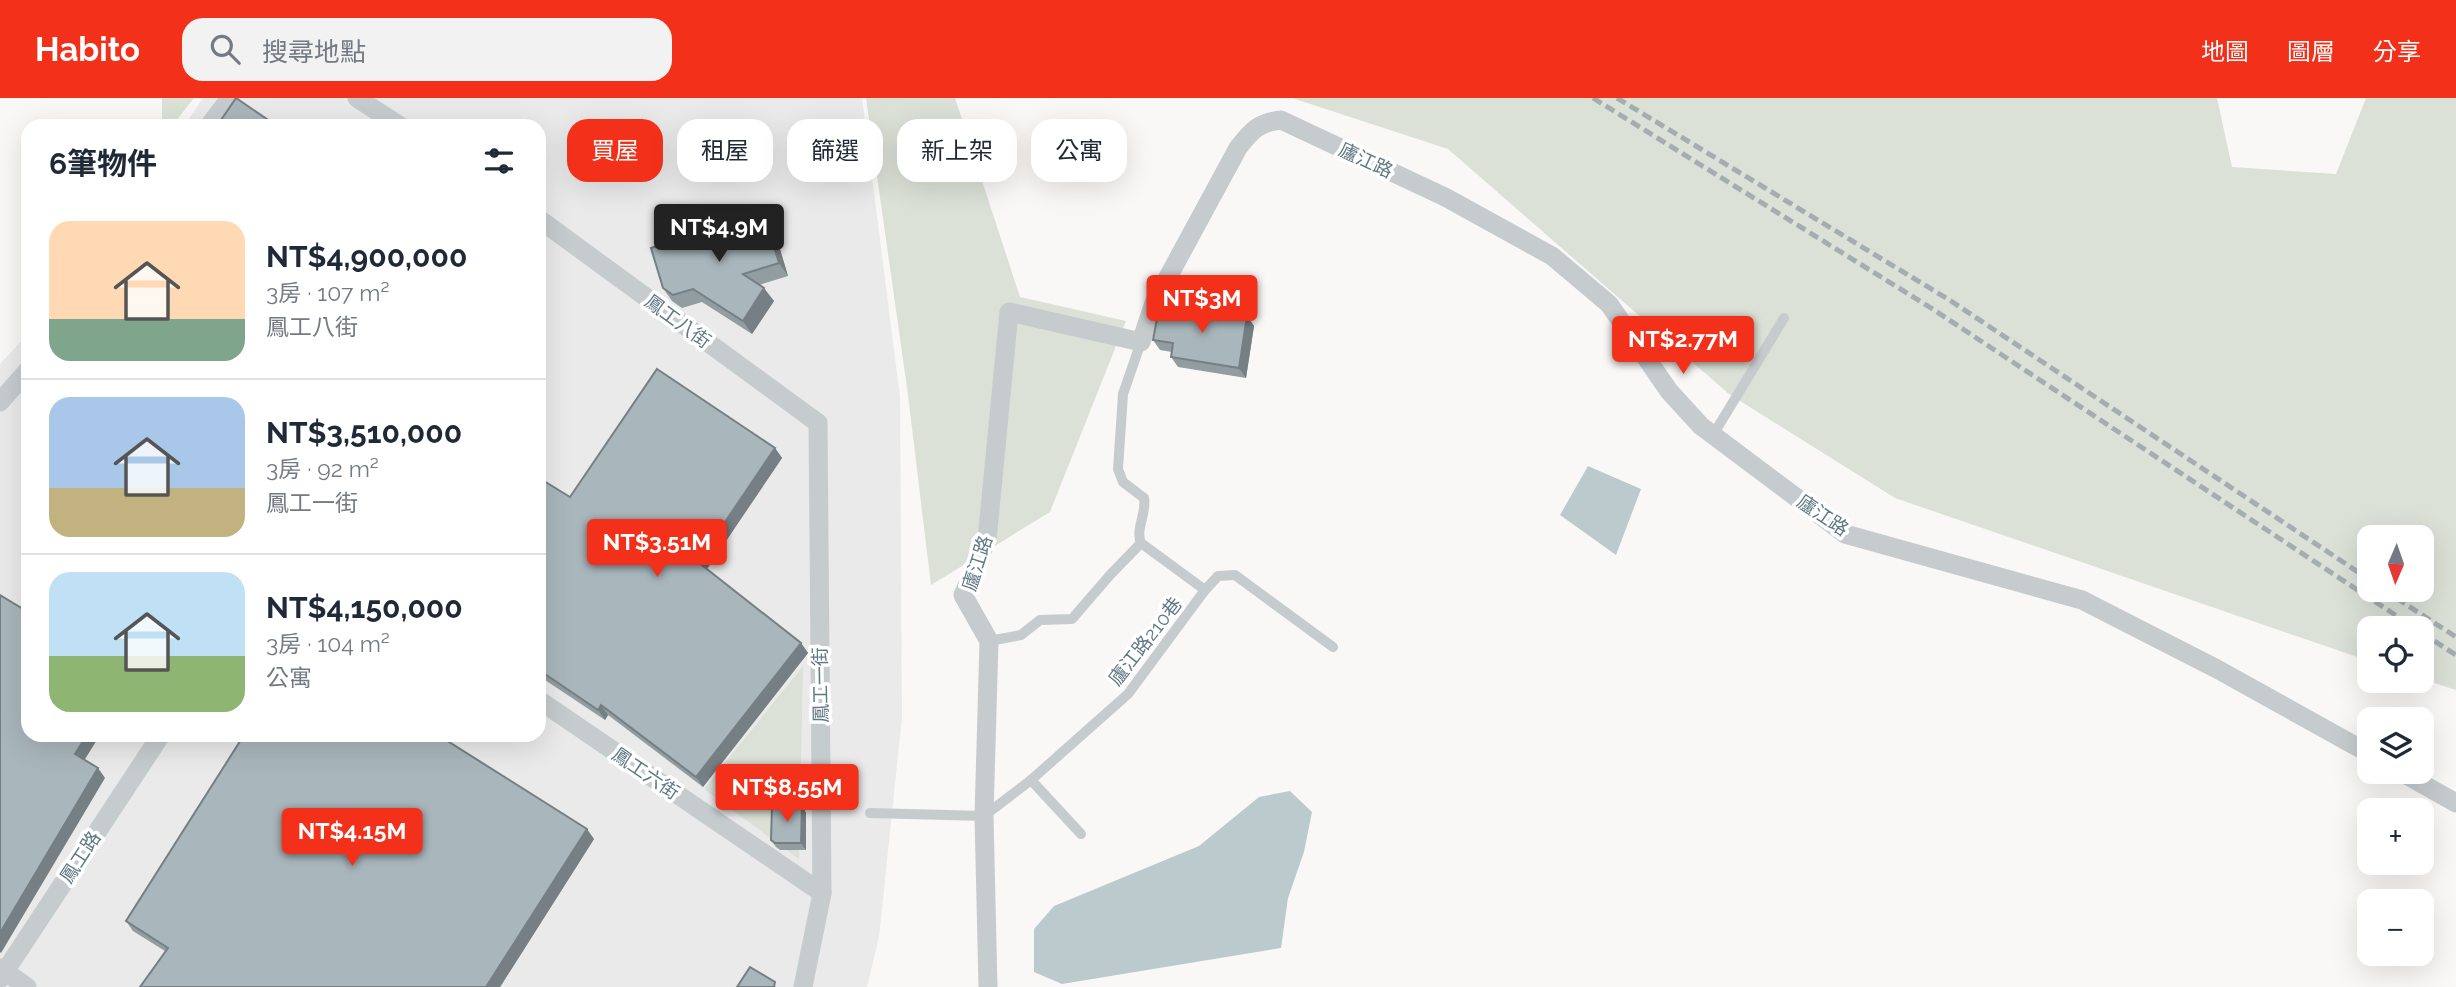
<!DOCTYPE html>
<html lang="zh-TW">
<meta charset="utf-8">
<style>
:root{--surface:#fff;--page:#f2f2f3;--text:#1f2937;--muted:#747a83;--line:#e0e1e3;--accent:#f3311b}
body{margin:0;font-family:Raleway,"Noto Sans TC",sans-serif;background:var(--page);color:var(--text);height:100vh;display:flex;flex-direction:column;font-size:26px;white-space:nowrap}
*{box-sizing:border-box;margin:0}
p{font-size:23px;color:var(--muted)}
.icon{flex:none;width:38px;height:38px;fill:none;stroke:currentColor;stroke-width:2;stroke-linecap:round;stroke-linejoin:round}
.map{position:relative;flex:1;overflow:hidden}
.drawer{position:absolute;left:21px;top:21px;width:525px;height:623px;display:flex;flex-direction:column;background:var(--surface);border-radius:21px;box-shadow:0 7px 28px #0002}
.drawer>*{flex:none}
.top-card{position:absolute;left:567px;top:21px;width:665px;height:63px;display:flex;gap:14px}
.needle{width:46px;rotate:182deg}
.tools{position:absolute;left:2357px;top:427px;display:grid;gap:14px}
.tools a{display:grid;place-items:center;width:77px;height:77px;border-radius:14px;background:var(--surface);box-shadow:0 7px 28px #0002;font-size:35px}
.price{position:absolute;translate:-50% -60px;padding:0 16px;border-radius:7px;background:var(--accent);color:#fff;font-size:23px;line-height:46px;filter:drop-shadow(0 2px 4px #0008)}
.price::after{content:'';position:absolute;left:50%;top:42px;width:21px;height:16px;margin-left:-10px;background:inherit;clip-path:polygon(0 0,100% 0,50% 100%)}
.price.active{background:#222;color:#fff}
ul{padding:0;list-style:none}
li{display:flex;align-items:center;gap:21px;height:175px;padding:0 28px}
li+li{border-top:2px solid var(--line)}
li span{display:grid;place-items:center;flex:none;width:196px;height:140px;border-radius:21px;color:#555}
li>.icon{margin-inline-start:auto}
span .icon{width:84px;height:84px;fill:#fffc;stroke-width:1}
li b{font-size:30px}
h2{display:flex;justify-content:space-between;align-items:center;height:84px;padding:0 28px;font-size:30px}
.pill{padding:0 24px;border-radius:21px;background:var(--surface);box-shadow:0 7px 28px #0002;font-size:24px;line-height:63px}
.pill.active{background:var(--accent);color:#fff}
header{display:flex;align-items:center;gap:42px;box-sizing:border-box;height:98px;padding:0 35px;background:var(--accent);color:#fff}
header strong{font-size:33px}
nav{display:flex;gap:38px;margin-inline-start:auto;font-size:24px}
.search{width:490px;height:63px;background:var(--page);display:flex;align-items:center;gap:18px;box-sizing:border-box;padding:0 24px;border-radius:21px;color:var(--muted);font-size:26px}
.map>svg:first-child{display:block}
</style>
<header>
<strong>Habito</strong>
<div class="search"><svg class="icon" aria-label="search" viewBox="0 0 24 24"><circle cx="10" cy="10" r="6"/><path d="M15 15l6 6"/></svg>搜尋地點</div>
<nav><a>地圖</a><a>圖層</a><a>分享</a></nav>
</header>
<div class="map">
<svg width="2456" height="889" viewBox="0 0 2456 889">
<rect width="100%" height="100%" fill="#f9f8f6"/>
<polygon fill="#e9eae9" points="203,0 862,0 900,299 902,619 879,839 867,889 0,889 0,266 28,236 28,637 539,637 539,28 184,28"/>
<g fill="#dbe1d6" fill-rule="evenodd">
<polygon points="162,0 194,0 172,28 162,28"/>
<polygon points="866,0 955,0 1020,199 1126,223 1050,414 931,487 908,297"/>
<path d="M 1292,0 L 2217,0 L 2232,69 L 2336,76 L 2366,0 L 2456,0 L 2456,592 L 2422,581 L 2422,530 L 2370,530 L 2369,563 L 1895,400 L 1729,296 L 1448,51 ZM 2370,439 L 2422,439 L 2422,492 L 2370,492 Z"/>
<polygon points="803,568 799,761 704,691"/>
</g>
<g fill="#bbcbcd">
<polygon points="1588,368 1641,391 1616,457 1560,417"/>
<polygon points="1290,693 1312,714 1304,754 1288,800 1281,850 1062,886 1034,874 1034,831 1054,808 1199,748 1259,699"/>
</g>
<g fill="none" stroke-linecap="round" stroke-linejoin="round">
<g stroke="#c6cbce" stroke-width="10">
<polyline points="1713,337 1784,220"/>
<polyline points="1205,492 1218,478 1235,477 1333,549"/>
<path d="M 989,543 L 1021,537 L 1040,522 L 1072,521 L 1110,477 L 1141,445 C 1135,431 1147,415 1144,400 L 1123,384 L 1118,371 L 1123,296 L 1141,244"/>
<polyline points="1031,682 1081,736"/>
<polyline points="870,715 984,718 1031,682 1128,596 1205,492 1141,445"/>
</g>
<g stroke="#c6cbce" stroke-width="19">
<polyline points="357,0 400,28"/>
<polyline points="209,28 230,0"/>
<polyline points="539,121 818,325 822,795 803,889"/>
<polyline points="0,304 28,272"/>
<polyline points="539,602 822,795"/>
<polyline points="2401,674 2456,705"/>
<polyline points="0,870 27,889"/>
<polyline points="0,881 161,637"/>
<path d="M 988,889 L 984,718 L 989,543 L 963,497 L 987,442 L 1009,214 L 1141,244 L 1154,205 L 1238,50 C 1251,33 1259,24 1281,22 L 1445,99 L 1552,158 L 1609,206 L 1669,293 L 1701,328 L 1845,436 L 2082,502 L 2217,571 L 2370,656"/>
</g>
<g stroke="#a4adb2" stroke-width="5" stroke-dasharray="10 5" stroke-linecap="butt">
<polyline points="1593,0 1931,210 2415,530"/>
<polyline points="1617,0 1951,203 2370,482"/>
<polyline points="2384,492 2456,539"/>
<polyline points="2422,535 2456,557"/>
</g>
</g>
<g fill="#919da1">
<polygon points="773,128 788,178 759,187 774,203 752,236 702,204 682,210 672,203 663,190"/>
<polygon points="1179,212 1247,218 1254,228 1246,280 1178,269 1171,259 1172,254 1160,252 1153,242"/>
<polygon points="775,350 782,360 707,471 801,545 808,555 703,689 608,617 605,622 539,578 539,380 570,399"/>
<polygon points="802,708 806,715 806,752 780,752 776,749 771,742"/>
<polygon points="594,741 500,889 140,889 165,853 133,833 126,823"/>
</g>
<g fill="#767f83">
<polygon points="764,115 773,128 788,178 779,165"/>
<polygon points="764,190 774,203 752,236 743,223"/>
<polygon points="1247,218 1254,228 1246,280 1239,270"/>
<polygon points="775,350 782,360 705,474 698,464"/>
<polygon points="801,545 808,555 703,689 696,679"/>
<polygon points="601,607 608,617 605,622 598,612"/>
<polygon points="87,637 100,637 82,666 75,656"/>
<polygon points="98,670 105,680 1,855 0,854 0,835"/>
<polygon points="802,708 806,715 806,752 801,745"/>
<polygon points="587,731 594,741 500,889 486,889"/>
</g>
<g fill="#a9b6bb" stroke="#767f83" stroke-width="2">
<polygon points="236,0 277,28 217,28"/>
<polygon points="764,115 779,165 743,176 764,190 743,223 693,191 673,197 663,190 651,150"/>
<polygon points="1179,207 1247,218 1239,270 1171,259 1173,245 1153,242 1159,210 1179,212"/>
<polygon points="657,271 775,350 698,464 801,545 696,679 601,607 598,612 539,572 539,380 570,399"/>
<polygon points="0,497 28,514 28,637 87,637 75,656 98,670 0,835"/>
<polygon points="244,637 438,637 587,731 486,889 140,889 168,850 126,823"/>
<polygon points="772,708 802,708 801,745 775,745 771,742"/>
<polygon points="750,869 775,884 774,889 737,889"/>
</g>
<g text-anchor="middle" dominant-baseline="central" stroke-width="7" stroke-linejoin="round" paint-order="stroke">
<g font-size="19" fill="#617984" stroke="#fff">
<text transform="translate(1366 62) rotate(25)">廬江路</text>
<text transform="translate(678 223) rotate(36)">鳳工八街</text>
<text transform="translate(1823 417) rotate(34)">廬江路</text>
<text transform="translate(977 465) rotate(-72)">廬江路</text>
<text transform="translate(1145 543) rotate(-52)">廬江路210巷</text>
<text transform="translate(820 587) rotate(-91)">鳳工一街</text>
<text transform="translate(646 675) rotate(34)">鳳工六街</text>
<text transform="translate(80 759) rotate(-57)">鳳工路</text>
</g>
</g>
</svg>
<div class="tools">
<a><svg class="needle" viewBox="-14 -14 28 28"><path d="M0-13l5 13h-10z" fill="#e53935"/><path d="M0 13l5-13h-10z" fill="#747a83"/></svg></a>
<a><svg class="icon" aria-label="locate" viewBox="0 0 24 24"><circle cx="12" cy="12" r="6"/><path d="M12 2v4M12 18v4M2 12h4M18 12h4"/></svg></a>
<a><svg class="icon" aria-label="layers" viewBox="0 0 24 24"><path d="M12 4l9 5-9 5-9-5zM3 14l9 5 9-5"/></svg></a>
<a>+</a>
<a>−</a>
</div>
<b class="price active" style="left:719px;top:166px">NT$4.9M</b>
<b class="price" style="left:1202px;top:237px">NT$3M</b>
<b class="price" style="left:1683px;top:278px">NT$2.77M</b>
<b class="price" style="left:657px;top:481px">NT$3.51M</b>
<b class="price" style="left:787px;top:726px">NT$8.55M</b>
<b class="price" style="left:352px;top:770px">NT$4.15M</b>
<div class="top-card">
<a class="pill active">買屋</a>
<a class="pill">租屋</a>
<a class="pill">篩選</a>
<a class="pill">新上架</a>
<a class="pill">公寓</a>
</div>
<section class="drawer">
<h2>6筆物件<svg class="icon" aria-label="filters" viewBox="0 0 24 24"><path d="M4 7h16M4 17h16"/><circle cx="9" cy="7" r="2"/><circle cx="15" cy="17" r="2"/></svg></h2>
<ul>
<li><span style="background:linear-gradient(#ffd9b3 70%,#7fa58c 0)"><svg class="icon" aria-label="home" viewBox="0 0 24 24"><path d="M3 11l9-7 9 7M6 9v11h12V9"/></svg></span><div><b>NT$4,900,000</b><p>3房 · 107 m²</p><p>鳳工八街</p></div></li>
<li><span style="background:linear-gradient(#a9c7e8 65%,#c2b280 0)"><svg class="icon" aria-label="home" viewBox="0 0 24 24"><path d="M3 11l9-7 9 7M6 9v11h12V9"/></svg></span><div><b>NT$3,510,000</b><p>3房 · 92 m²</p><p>鳳工一街</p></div></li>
<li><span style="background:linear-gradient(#bfe0f5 60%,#8fb573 0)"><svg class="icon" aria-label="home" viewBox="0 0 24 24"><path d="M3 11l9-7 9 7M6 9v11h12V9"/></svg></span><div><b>NT$4,150,000</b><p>3房 · 104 m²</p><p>公寓</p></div></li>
</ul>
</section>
</div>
